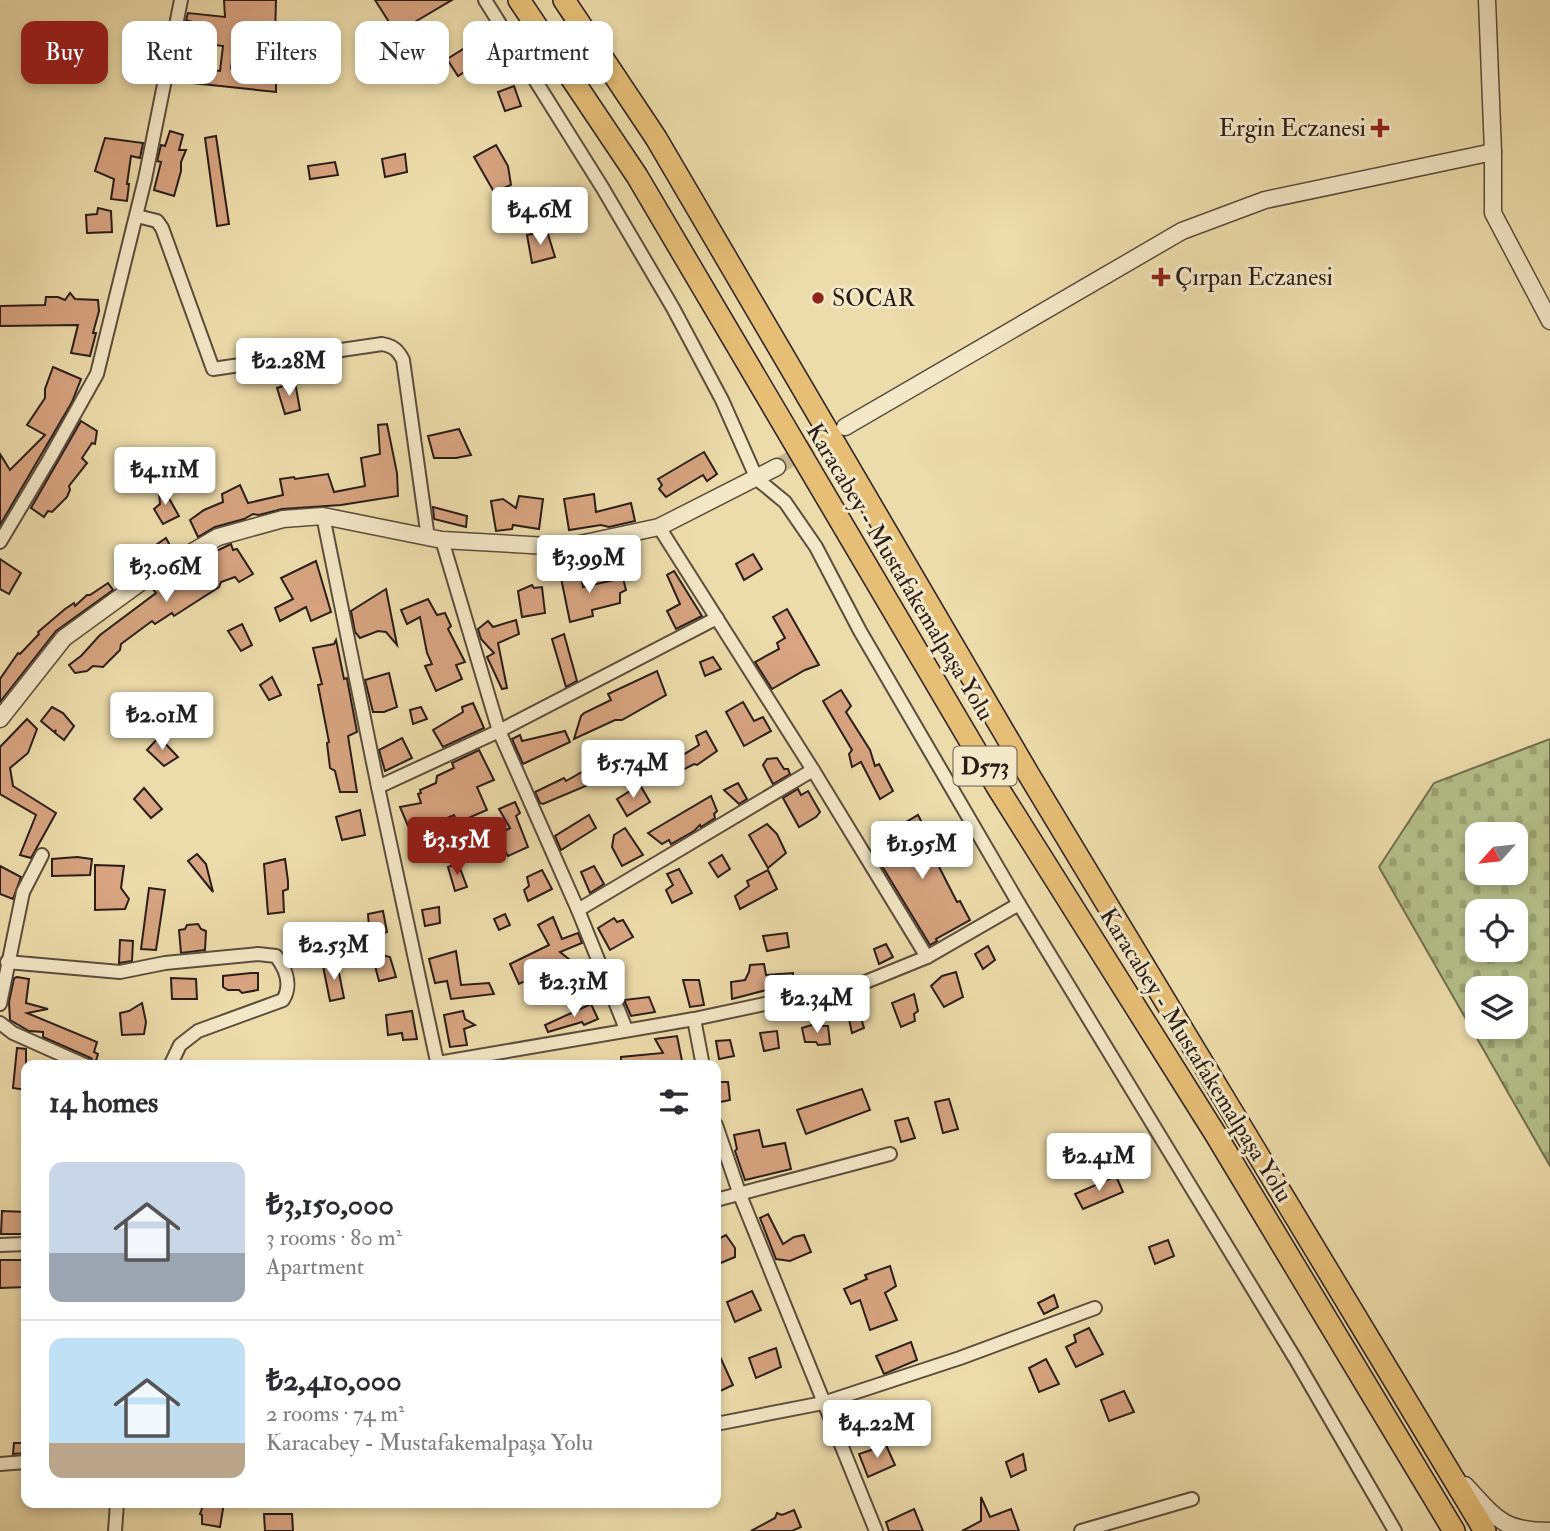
<!DOCTYPE html>
<meta charset="utf-8">
<style>
:root{--surface:#fff;--page:#f2f2f3;--text:#2b2b33;--muted:#7c7c81;--line:#e1e1e2;--accent:#8f2418}
body{margin:0;font-family:"IM FELL Double Pica",serif;background:var(--page);color:var(--text);height:100vh;display:flex;flex-direction:column;font-size:26px;white-space:nowrap}
*{box-sizing:border-box;margin:0}
p{font-size:23px;color:var(--muted)}
.icon{flex:none;width:38px;height:38px;fill:none;stroke:currentColor;stroke-width:2;stroke-linecap:round;stroke-linejoin:round}
.map{position:relative;flex:1;overflow:hidden}
.details{position:absolute;left:21px;top:1060px;width:700px;height:448px;display:flex;flex-direction:column;background:var(--surface);border-radius:14px;box-shadow:0 4px 10px #0003}
.details>*{flex:none}
.guide{position:absolute;left:21px;top:21px;width:700px;height:63px;display:flex;gap:14px}
.needle{width:46px;rotate:243deg}
.controls{position:absolute;left:1465px;top:822px;display:grid;gap:14px}
.controls a{display:grid;place-items:center;width:63px;height:63px;border-radius:14px;background:var(--surface);box-shadow:0 4px 10px #0003;font-size:35px}
.price{position:absolute;translate:-50% -60px;padding:0 16px;border-radius:7px;background:#fff;color:#222;font-size:23px;line-height:46px;filter:drop-shadow(0 2px 4px #0008)}
.price::after{content:'';position:absolute;left:50%;top:42px;width:21px;height:16px;margin-left:-10px;background:inherit;clip-path:polygon(0 0,100% 0,50% 100%)}
.price.on{background:var(--accent);color:#fff}
ul{padding:0;list-style:none}
li{display:flex;align-items:center;gap:21px;height:175px;padding:0 28px}
li+li{border-top:2px solid var(--line)}
li span{display:grid;place-items:center;flex:none;width:196px;height:140px;border-radius:14px;color:#555}
li>.icon{margin-inline-start:auto}
span .icon{width:84px;height:84px;fill:#fffc;stroke-width:1}
li b{font-size:30px}
h2{display:flex;justify-content:space-between;align-items:center;height:84px;padding:0 28px;font-size:30px}
.tag{padding:0 24px;border-radius:14px;background:var(--surface);box-shadow:0 4px 10px #0003;font-size:24px;line-height:63px}
.tag.on{background:var(--accent);color:#fff}
.map>svg:first-child{display:block}
</style>
<div class="map">
<svg width="1550" height="1531" viewBox="0 0 1550 1531">
<defs>
<pattern id="cemetery-stones" width="16" height="16" patternUnits="userSpaceOnUse" patternTransform="scale(1.75)"><rect width="16" height="16" fill="#b5c18b"/><path d="M2 7V4a2 2 0 0 1 4 0v3zM10 15v-3a2 2 0 0 1 4 0v3z" fill="#9ca577"/></pattern>
</defs>
<rect width="100%" height="100%" fill="#eddcab"/>
<filter id="stains"><feTurbulence type="fractalNoise" baseFrequency=".00286" numOctaves="4"/><feColorMatrix values="0 0 0 0 .2 0 0 0 0 .09 0 0 0 0 .02 0 0 0 .5 -.17"/></filter>
<radialGradient id="worn" r=".72"><stop offset=".6" stop-color="#630" stop-opacity="0"/><stop offset="1" stop-color="#630" stop-opacity=".3"/></radialGradient>
<path fill="url(#cemetery-stones)" stroke="#706f52" stroke-width="2" fill-rule="evenodd" d="M 1550,739 L 1550,1166 L 1379,867 L 1434,783 ZM 1477,835 L 1516,835 L 1516,873 L 1477,873 ZM 1477,912 L 1516,912 L 1516,950 L 1477,950 ZM 1477,989 L 1516,989 L 1516,1027 L 1477,1027 Z"/>
<g fill="#d8a481" stroke="#2a1d18" stroke-width="2">
<polygon points="224,0 276,0 275,36 237,32 231,68 249,64 276,67 276,92 183,82 185,67 220,71 223,46 208,44 210,27 186,20 188,13 225,17"/>
<polygon points="375,0 452,0 396,33"/>
<polygon points="465,48 475,65 458,76 447,59"/>
<polygon points="514,86 521,106 505,111 498,92"/>
<polygon points="170,131 183,135 179,150 186,150 181,162 181,171 174,196 154,190 161,162 157,161 161,145 165,146"/>
<polygon points="216,136 229,224 217,226 205,138"/>
<polygon points="105,138 143,143 140,158 131,156 127,184 129,184 127,201 111,199 114,179 95,171"/>
<polygon points="496,145 508,166 511,185 494,192 474,157"/>
<polygon points="405,154 407,172 385,177 382,159"/>
<polygon points="335,162 338,175 310,179 308,166"/>
<polygon points="98,208 111,211 112,232 87,233 86,215 97,214"/>
<polygon points="547,231 555,257 532,263 527,235"/>
<polygon points="70,293 75,299 98,300 99,311 93,333 96,333 90,356 71,353 78,325 0,326 0,306 45,305 46,297 58,297 65,300"/>
<polygon points="53,367 81,379 72,402 0,525 0,454 10,470 45,435 27,425 45,398 45,389"/>
<polygon points="295,382 300,410 285,414 277,388"/>
<polygon points="81,421 97,431 95,444 92,443 82,458 87,463 69,486 70,490 67,497 52,512 48,511 44,517 31,508"/>
<polygon points="387,424 397,473 398,496 341,505 282,509 259,515 253,514 244,519 215,527 198,537 190,520 204,510 223,502 222,494 240,485 248,503 283,495 280,479 294,477 295,479 328,474 334,492 365,486 361,458 380,454 378,425"/>
<polygon points="459,429 471,455 456,458 434,458 428,436"/>
<polygon points="704,452 717,474 707,481 703,475 666,497 659,489 662,485 658,479"/>
<polygon points="158,479 179,516 163,524 154,509 160,504"/>
<polygon points="594,494 596,512 631,503 635,521 609,527 601,525 569,530 564,499"/>
<polygon points="519,496 543,499 539,529 513,525 512,529 496,531 491,501 503,499 516,508"/>
<polygon points="433,507 467,516 466,527 434,519"/>
<polygon points="166,538 173,551 139,571 133,561"/>
<polygon points="231,544 233,550 237,549 253,574 239,582 235,577 221,582 219,587 174,616 172,613 155,624 152,621 121,644 120,650 103,667 93,666 87,671 75,673 69,665 81,656 100,635 156,593 152,588 180,571 182,576 213,561 208,555"/>
<polygon points="753,554 762,569 744,580 736,564"/>
<polygon points="0,559 21,573 9,594 0,589"/>
<polygon points="316,561 331,612 311,621 306,607 280,621 275,608 293,599 281,578"/>
<polygon points="580,571 583,587 623,578 626,590 620,593 620,603 592,610 593,616 570,622 560,573"/>
<polygon points="674,571 702,616 676,629 667,611 680,604 667,575"/>
<polygon points="108,583 113,590 56,631 0,702 0,679 18,653 20,654 39,634 38,632 65,609 74,603 75,606 87,595 90,595"/>
<polygon points="532,585 534,588 542,587 545,613 522,617 518,591"/>
<polygon points="386,589 397,645 386,632 378,631 360,638 355,632 351,611"/>
<polygon points="428,599 437,615 445,613 451,626 448,629 465,662 456,665 462,679 436,691 425,666 432,664 427,653 420,617 407,624 401,610"/>
<polygon points="787,609 819,665 805,670 772,689 755,662 779,649 777,643 785,638 773,617"/>
<polygon points="516,620 519,634 498,643 507,688 502,689 487,657 494,653 481,639 478,629 488,621 493,627"/>
<polygon points="242,624 252,645 241,651 228,631"/>
<polygon points="564,634 577,681 566,687 552,639"/>
<polygon points="336,640 344,679 347,678 348,684 357,732 348,736 357,792 340,792 335,771 330,768 327,743 329,742 318,685 322,684 313,648 334,644"/>
<polygon points="713,657 721,669 705,676 700,662"/>
<polygon points="657,671 666,695 622,720 615,720 574,739 581,716 584,713 611,700 608,694"/>
<polygon points="389,673 397,707 384,712 373,712 365,680"/>
<polygon points="272,677 281,695 269,700 260,685"/>
<polygon points="841,690 851,706 846,712 870,750 875,766 879,764 893,791 880,799 861,762 852,767 849,754 852,750 823,701"/>
<polygon points="743,702 754,721 763,717 771,731 744,746 726,712"/>
<polygon points="473,703 484,728 443,747 433,730 463,712 462,707"/>
<polygon points="52,707 63,713 74,726 64,740 55,733 56,730 54,732 41,721"/>
<polygon points="421,707 427,719 413,724 410,710"/>
<polygon points="27,719 37,729 28,753 10,768 13,786 56,813 31,858 20,855 36,815 0,794 0,747"/>
<polygon points="565,731 570,742 523,764 512,739 520,735 522,741"/>
<polygon points="706,731 717,751 697,765 694,764 671,776 665,766 699,745 696,736"/>
<polygon points="159,737 178,757 164,766 147,750"/>
<polygon points="402,738 412,758 385,771 379,750"/>
<polygon points="479,750 494,780 477,787 487,810 457,823 454,815 433,824 408,826 400,807 421,803 418,794 421,793 420,790 436,783 437,776 454,768 452,763"/>
<polygon points="777,758 784,769 788,769 790,774 773,784 763,765 767,759"/>
<polygon points="582,772 588,785 543,804 540,803 535,792 564,778 566,781"/>
<polygon points="738,783 747,799 739,804 724,790"/>
<polygon points="640,785 650,802 627,816 617,799"/>
<polygon points="144,788 162,809 151,818 134,799"/>
<polygon points="798,789 801,795 808,791 820,812 816,817 799,827 783,798"/>
<polygon points="711,796 717,811 714,814 715,818 701,827 700,825 694,831 671,844 669,840 662,844 648,833"/>
<polygon points="515,802 520,813 516,816 528,847 508,856 502,846 498,845 497,835 510,828 499,809"/>
<polygon points="360,810 365,835 342,840 336,817"/>
<polygon points="589,815 596,828 561,850 555,836"/>
<polygon points="918,815 937,852 933,855 957,902 960,901 970,920 936,939 937,941 930,945 882,866 890,858 883,843 895,836 893,830"/>
<polygon points="767,824 777,834 786,853 768,868 749,835"/>
<polygon points="625,828 643,855 622,866 612,847 614,835"/>
<polygon points="197,854 206,864 213,892 188,861"/>
<polygon points="722,855 730,869 718,877 709,863"/>
<polygon points="77,857 92,859 90,875 52,876 52,859"/>
<polygon points="285,859 288,881 288,889 283,891 284,912 268,914 264,864"/>
<polygon points="458,863 467,887 455,891 448,867"/>
<polygon points="95,865 124,866 121,888 129,899 125,909 95,910"/>
<polygon points="0,866 21,877 13,899 0,894"/>
<polygon points="594,866 604,884 590,893 581,872"/>
<polygon points="679,869 692,893 672,903 666,890 673,885 667,874"/>
<polygon points="542,870 552,889 528,901 524,890 529,886 527,877"/>
<polygon points="768,870 777,889 740,909 735,896 749,886 747,881"/>
<polygon points="149,888 165,890 156,950 141,949"/>
<polygon points="439,907 440,923 425,926 422,910"/>
<polygon points="383,911 387,932 370,939 368,914"/>
<polygon points="505,914 510,925 499,930 494,919"/>
<polygon points="553,917 562,939 578,933 582,943 560,952 574,963 581,983 539,1002 529,979 519,984 510,964 549,945 538,925"/>
<polygon points="614,918 617,922 623,920 633,937 610,950 598,928"/>
<polygon points="198,924 201,929 206,931 205,950 181,953 179,930 185,929 187,925"/>
<polygon points="787,933 789,947 767,951 763,936"/>
<polygon points="120,940 133,941 132,961 119,963"/>
<polygon points="886,944 893,957 879,964 874,949"/>
<polygon points="988,946 995,960 983,969 975,954"/>
<polygon points="456,951 461,985 489,983 494,994 451,999 447,981 435,983 429,959"/>
<polygon points="382,955 390,957 396,977 379,981 374,962"/>
<polygon points="337,963 344,998 330,1001 323,966"/>
<polygon points="764,964 766,975 793,973 794,988 782,990 774,988 732,999 731,982 745,980 749,972 750,965"/>
<polygon points="956,972 963,997 944,1007 931,986 942,976"/>
<polygon points="251,973 258,973 258,990 242,993 239,990 228,990 223,987 223,976"/>
<polygon points="17,977 29,979 26,1003 48,1009 27,1013 97,1042 94,1052 98,1054 95,1064 91,1058 43,1037 43,1032 29,1031 10,1020 9,1002 14,978"/>
<polygon points="171,978 196,979 197,999 172,999"/>
<polygon points="683,980 699,980 704,1005 690,1007"/>
<polygon points="854,994 864,1028 852,1033 844,996"/>
<polygon points="914,994 918,1011 914,1014 915,1021 901,1027 892,1003"/>
<polygon points="649,997 655,1012 631,1016 624,1000"/>
<polygon points="142,1003 146,1022 144,1034 122,1035 120,1013 129,1011"/>
<polygon points="591,1004 598,1019 584,1025 582,1022 548,1032 545,1025"/>
<polygon points="412,1011 417,1039 403,1040 402,1033 388,1035 386,1015"/>
<polygon points="463,1011 465,1019 475,1025 464,1029 467,1045 450,1047 444,1015"/>
<polygon points="815,1024 818,1026 828,1026 830,1044 818,1045 816,1042 805,1042 802,1028"/>
<polygon points="777,1031 779,1048 764,1051 760,1033"/>
<polygon points="677,1036 683,1066 621,1066 621,1057 663,1053 655,1039"/>
<polygon points="730,1040 734,1056 719,1059 716,1041"/>
<polygon points="17,1048 26,1049 26,1090 13,1088"/>
<polygon points="716,1082 728,1082 730,1100 716,1103"/>
<polygon points="862,1089 870,1110 806,1134 797,1110"/>
<polygon points="949,1099 958,1129 943,1133 935,1102"/>
<polygon points="908,1118 915,1138 901,1142 895,1121"/>
<polygon points="759,1130 763,1147 785,1143 791,1169 745,1180 735,1151 737,1149 734,1135"/>
<polygon points="1116,1176 1123,1192 1083,1209 1075,1194"/>
<polygon points="2,1211 26,1212 26,1234 1,1234"/>
<polygon points="768,1214 783,1244 794,1237 804,1235 811,1252 790,1261 776,1259 760,1218"/>
<polygon points="726,1235 735,1248 735,1257 716,1265 716,1240"/>
<polygon points="1168,1240 1174,1256 1155,1264 1149,1247"/>
<polygon points="0,1260 26,1260 26,1287 0,1288"/>
<polygon points="890,1266 896,1286 885,1293 897,1320 870,1330 860,1300 851,1304 844,1289 867,1279 865,1275"/>
<polygon points="752,1291 761,1310 735,1322 727,1302"/>
<polygon points="1054,1295 1058,1307 1044,1314 1038,1303"/>
<polygon points="1089,1328 1103,1354 1076,1367 1066,1347 1076,1342 1074,1335"/>
<polygon points="911,1342 917,1360 884,1374 876,1356"/>
<polygon points="716,1348 733,1385 716,1393"/>
<polygon points="776,1348 781,1367 756,1378 749,1358"/>
<polygon points="1046,1359 1059,1384 1039,1392 1029,1368"/>
<polygon points="1124,1391 1134,1412 1109,1421 1101,1400"/>
<polygon points="14,1443 26,1443 26,1453 13,1454"/>
<polygon points="886,1445 895,1465 868,1477 859,1454"/>
<polygon points="1023,1454 1026,1470 1011,1477 1006,1462"/>
<polygon points="981,1497 990,1517 1011,1509 1019,1531 962,1531 981,1521"/>
<polygon points="204,1503 224,1503 220,1527 202,1524 202,1515 200,1514"/>
<polygon points="914,1509 923,1531 889,1531 886,1522"/>
<polygon points="794,1510 801,1527 792,1531 751,1531 775,1518 777,1513 782,1515"/>
<polygon points="264,1514 292,1514 293,1531 265,1531"/>
</g>
<g fill="none" stroke-linecap="round" stroke-linejoin="round">
<polyline stroke="#c6b68e" stroke-width="16" stroke-dasharray="16 8" stroke-linecap="butt" points="777,467 840,430"/>
<defs>
<g id="minor">
<polyline points="485,0 602,187 673,308 722,400 757,479 785,502 816,547 860,631 1019,904 1296,1360 1395,1531"/>
<path d="M 137,216 L 157,221 L 162,228 L 213,369 L 382,344 C 393,346 398,350 403,360 L 428,538"/>
<polyline points="323,516 378,787 438,1066"/>
<polyline points="659,527 813,770 927,957"/>
<polyline points="442,540 499,731 578,910 626,1029"/>
<polyline points="0,542 50,458 97,374 145,179 181,0"/>
<polyline points="378,787 499,731 717,618"/>
<polyline points="578,910 813,770"/>
<path d="M 7,962 L 120,972 L 165,963 L 258,954 L 276,956 C 286,969 292,985 283,1000 L 198,1031 L 180,1045 L 170,1066"/>
<polyline points="0,1004 23,892 42,855"/>
<polyline points="694,1019 703,1066"/>
<polyline points="0,1023 13,1033 87,1066"/>
<polyline points="438,1063 694,1019 863,983 927,957 1019,904"/>
<polyline points="716,1125 740,1195 876,1531"/>
<polyline points="716,1200 890,1154"/>
<polyline points="0,1245 26,1244"/>
<polyline points="716,1424 823,1403 960,1358 1095,1308"/>
<polyline points="0,1464 26,1462"/>
<polyline points="115,1531 117,1503"/>
<polyline points="1081,1531 1192,1499"/>
</g>
<g id="tertiary">
<polyline points="1493,152 1493,213 1550,321"/>
<polyline points="845,427 1182,231 1265,200 1493,152 1487,0"/>
<polyline points="0,719 64,638 141,582 218,537 283,519 323,516 442,540 566,547 659,527 777,467"/>
<path d="M 1465,1485 C 1496,1518 1502,1531 1550,1531"/>
</g>
<g id="trunk">
<polyline points="519,0 637,176 996,785 1216,1135 1454,1531"/>
<polyline points="564,0 656,138 1029,775 1485,1531"/>
</g>
</defs>
<use href="#minor" stroke="#5b4d3d" stroke-width="16"/>
<use href="#tertiary" stroke="#5b4d3d" stroke-width="19"/>
<use href="#trunk" stroke="#2a1d18" stroke-width="24"/>
<use href="#minor" stroke="#f3e8c8" stroke-width="12"/>
<use href="#tertiary" stroke="#f3e8c8" stroke-width="16"/>
<use href="#trunk" stroke="#e6be76" stroke-width="21"/>
</g>
<g fill="#8f2418" stroke="#f3e8c8" stroke-width="2.5">
<path d="M1376.5 117.5h7v7h7v7h-7v7h-7v-7h-7v-7h7z"/>
<path d="M1157.5 266.5h7v7h7v7h-7v7h-7v-7h-7v-7h7z"/>
<circle cx="818" cy="298" r="7"/>
</g>
<g text-anchor="middle" dominant-baseline="central" stroke-width="6" stroke-linejoin="round" paint-order="stroke">
<rect fill="#f3e8c8" stroke="#665a4d" stroke-width="2" x="953.5" y="746.5" width="63" height="39" rx="5"/>
<g font-size="23" font-weight="bold" fill="#2a1d18">
<text x="985" y="766">D573</text>
</g>
<g font-size="24" fill="#2a1d18" stroke="#f3e8c8" text-anchor="start">
<text x="1366" y="128" text-anchor="end">Ergin Eczanesi</text>
<text x="1175" y="277">Çırpan Eczanesi</text>
<text x="832" y="298">SOCAR</text>
</g>
<g font-size="24" fill="#2a1d18" stroke="#f3e8c8">
<text transform="translate(900 572) rotate(59)">Karacabey - Mustafakemalpaşa Yolu</text>
<text transform="translate(1196 1055) rotate(58)">Karacabey - Mustafakemalpaşa Yolu</text>
</g>
</g>
<rect width="100%" height="100%" filter="url(#stains)"/>
<rect width="100%" height="100%" fill="url(#worn)"/>
</svg>
<div class="controls">
<a><svg class="needle" viewBox="-14 -14 28 28"><path d="M0-13l5 13h-10z" fill="#e53935"/><path d="M0 13l5-13h-10z" fill="#7c7c81"/></svg></a>
<a><svg class="icon" aria-label="locate" viewBox="0 0 24 24"><circle cx="12" cy="12" r="6"/><path d="M12 2v4M12 18v4M2 12h4M18 12h4"/></svg></a>
<a><svg class="icon" aria-label="layers" viewBox="0 0 24 24"><path d="M12 4l9 5-9 5-9-5zM3 14l9 5 9-5"/></svg></a>
</div>
<b class="price" style="left:540px;top:247px">₺4.6M</b>
<b class="price" style="left:289px;top:398px">₺2.28M</b>
<b class="price" style="left:165px;top:507px">₺4.11M</b>
<b class="price" style="left:589px;top:595px">₺3.99M</b>
<b class="price" style="left:166px;top:604px">₺3.06M</b>
<b class="price" style="left:162px;top:752px">₺2.01M</b>
<b class="price" style="left:633px;top:800px">₺5.74M</b>
<b class="price on" style="left:457px;top:877px">₺3.15M</b>
<b class="price" style="left:922px;top:881px">₺1.95M</b>
<b class="price" style="left:334px;top:982px">₺2.53M</b>
<b class="price" style="left:574px;top:1019px">₺2.31M</b>
<b class="price" style="left:817px;top:1035px">₺2.34M</b>
<b class="price" style="left:1099px;top:1193px">₺2.41M</b>
<b class="price" style="left:877px;top:1460px">₺4.22M</b>
<div class="guide">
<a class="tag on">Buy</a>
<a class="tag">Rent</a>
<a class="tag">Filters</a>
<a class="tag">New</a>
<a class="tag">Apartment</a>
</div>
<section class="details">
<h2>14 homes<svg class="icon" aria-label="filters" viewBox="0 0 24 24"><path d="M4 7h16M4 17h16"/><circle cx="9" cy="7" r="2"/><circle cx="15" cy="17" r="2"/></svg></h2>
<ul>
<li><span style="background:linear-gradient(#c9d6e8 65%,#9aa5b1 0)"><svg class="icon" aria-label="home" viewBox="0 0 24 24"><path d="M3 11l9-7 9 7M6 9v11h12V9"/></svg></span><div><b>₺3,150,000</b><p>3 rooms · 80 m²</p><p>Apartment</p></div></li>
<li><span style="background:linear-gradient(#bfe0f5 75%,#b9a48a 0)"><svg class="icon" aria-label="home" viewBox="0 0 24 24"><path d="M3 11l9-7 9 7M6 9v11h12V9"/></svg></span><div><b>₺2,410,000</b><p>2 rooms · 74 m²</p><p>Karacabey - Mustafakemalpaşa Yolu</p></div></li>
</ul>
</section>
</div>
